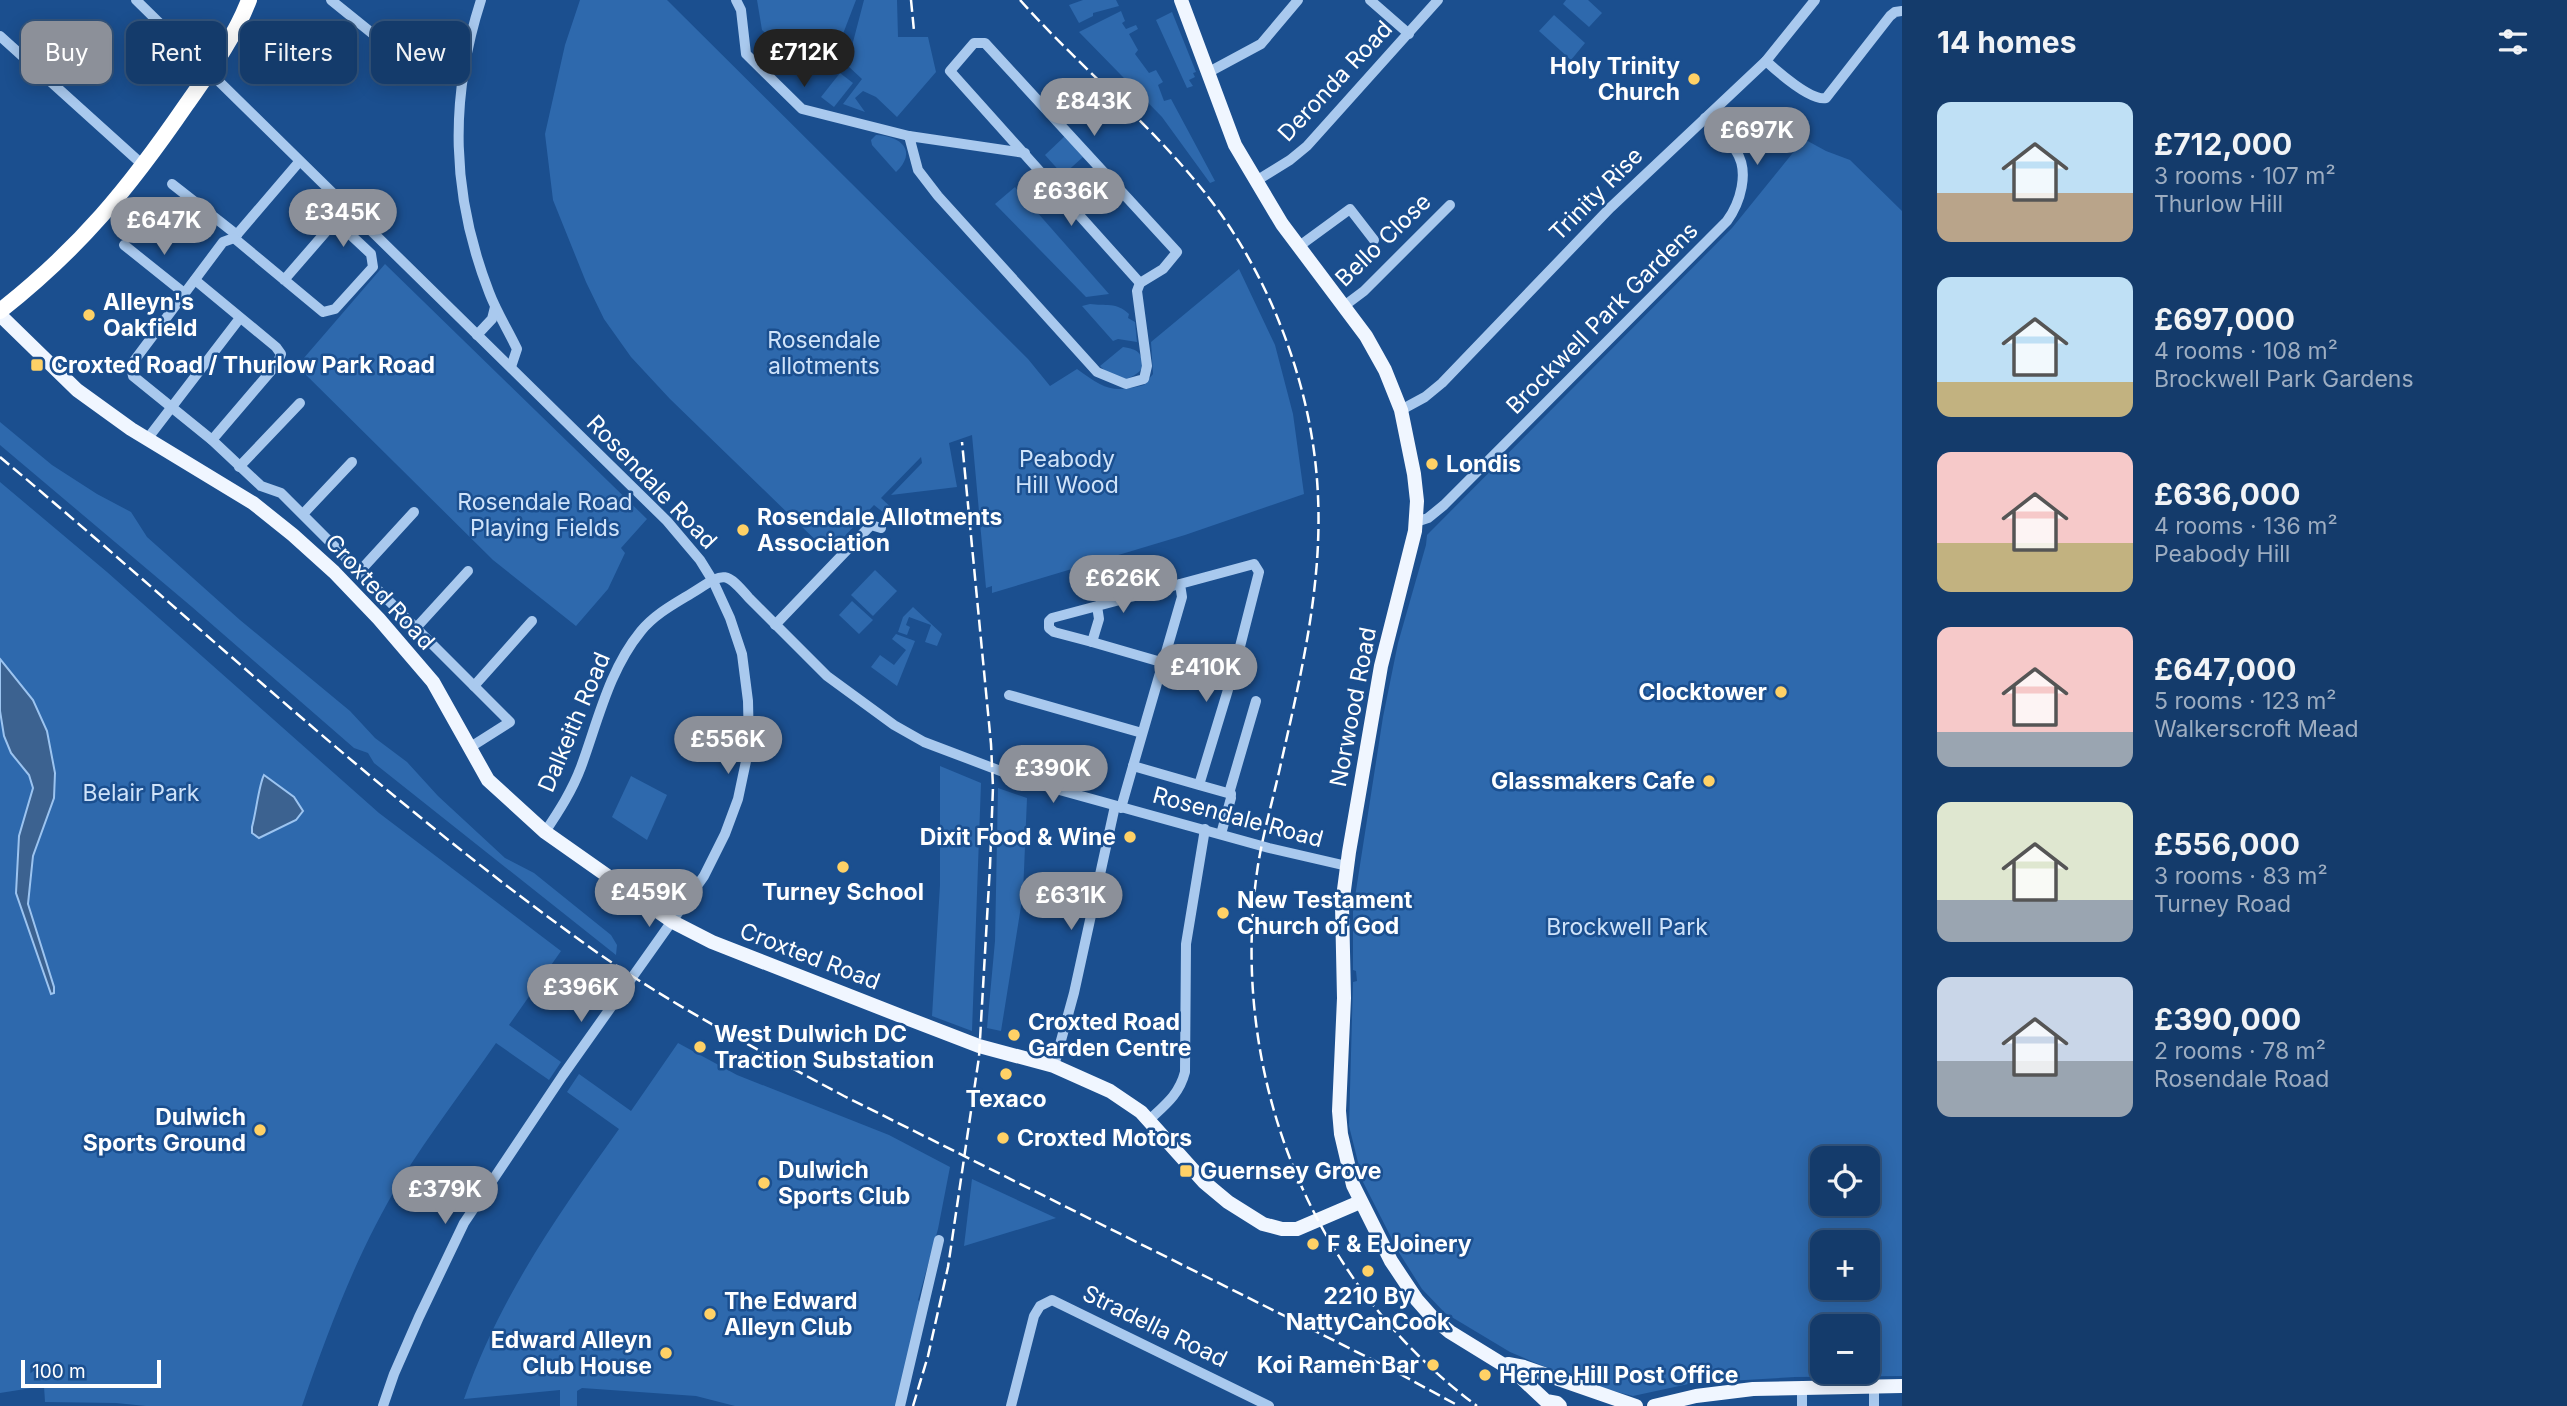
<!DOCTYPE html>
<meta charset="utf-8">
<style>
:root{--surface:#143b6b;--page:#214673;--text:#f1f3f6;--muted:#9dadc1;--line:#33557e;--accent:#8c9099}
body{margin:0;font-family:Inter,sans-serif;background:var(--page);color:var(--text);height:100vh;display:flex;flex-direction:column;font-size:26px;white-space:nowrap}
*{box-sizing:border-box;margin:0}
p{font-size:23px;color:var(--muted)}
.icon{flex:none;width:38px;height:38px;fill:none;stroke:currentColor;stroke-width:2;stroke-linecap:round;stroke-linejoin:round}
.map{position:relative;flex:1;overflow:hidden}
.details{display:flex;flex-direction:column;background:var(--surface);width:665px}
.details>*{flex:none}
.banner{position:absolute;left:21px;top:21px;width:665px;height:63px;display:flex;gap:14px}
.buttons{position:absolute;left:1810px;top:1146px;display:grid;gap:14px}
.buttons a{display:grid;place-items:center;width:70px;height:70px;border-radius:14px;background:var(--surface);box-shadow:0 4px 18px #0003,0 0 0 2px var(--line);font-size:35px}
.scale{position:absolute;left:21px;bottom:18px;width:140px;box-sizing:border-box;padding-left:7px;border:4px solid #fff;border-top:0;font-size:19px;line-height:24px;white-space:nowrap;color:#fff;-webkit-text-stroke:5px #1b4f8f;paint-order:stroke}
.price{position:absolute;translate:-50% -60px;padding:0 16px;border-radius:24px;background:var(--accent);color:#fff;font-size:23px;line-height:46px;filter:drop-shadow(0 2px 4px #0008)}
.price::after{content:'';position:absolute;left:50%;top:42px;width:21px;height:16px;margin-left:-10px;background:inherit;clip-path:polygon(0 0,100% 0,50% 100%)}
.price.selected{background:#222;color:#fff}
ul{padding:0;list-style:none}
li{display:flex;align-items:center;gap:21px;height:175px;padding:0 35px}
li span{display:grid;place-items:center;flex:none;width:196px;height:140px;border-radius:14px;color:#555}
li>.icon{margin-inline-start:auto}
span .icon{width:84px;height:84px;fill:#fffc;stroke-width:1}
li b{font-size:30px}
h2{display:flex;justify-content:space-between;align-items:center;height:84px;padding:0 35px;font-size:30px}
.tag{padding:0 24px;border-radius:14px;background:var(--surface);box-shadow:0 4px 18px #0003,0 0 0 2px var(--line);font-size:24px;line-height:63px}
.tag.selected{background:var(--accent);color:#fff}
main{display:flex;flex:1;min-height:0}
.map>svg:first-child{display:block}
</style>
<main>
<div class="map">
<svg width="1902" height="1406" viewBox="0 0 1902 1406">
<rect width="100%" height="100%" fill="#1b4f8f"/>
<g fill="#2e69ad" fill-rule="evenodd">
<path d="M 580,0 L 667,0 L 1028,359 L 1050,386 L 1077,369 C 1104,388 1111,394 1144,385 L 1153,374 L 1151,342 L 1239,269 L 1275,345 L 1293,414 L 1304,494 L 1185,535 L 992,593 L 992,586 L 986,588 L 972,435 L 949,443 L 957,487 L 891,495 L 922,463 L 921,457 L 881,498 L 895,511 L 889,517 L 874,505 L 829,553 L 670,399 L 631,357 L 604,319 L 586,282 L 553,200 L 545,134 L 565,45 Z"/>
<polygon points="757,0 856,0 831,65 796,61 762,30"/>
<polygon points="864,0 897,0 898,37 928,37 936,72 897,117 876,97 863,91 855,98 865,112 843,104 862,79 847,65"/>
<polygon points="1083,0 1116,0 1119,6 1093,13 1093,16 1079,23 1069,5"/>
<polygon points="1566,0 1588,0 1602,13 1589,27 1563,4"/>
<polygon points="1121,11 1125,21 1122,23 1126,29 1136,25 1138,29 1129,34 1138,50 1135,54 1149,73 1156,70 1163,82 1158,85 1164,101 1171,99 1215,181 1210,183 1162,117 1079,32"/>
<polygon points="1172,12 1196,72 1193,73 1195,77 1189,80 1193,86 1187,88 1156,20"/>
<polygon points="1554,15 1585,43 1571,60 1539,31"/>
<polygon points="840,73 853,83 834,107 821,97"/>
<path d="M 876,135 C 901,136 918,151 896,172 L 872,145 L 871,140 Z"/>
<polygon points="1065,136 1083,157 1063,175 1045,155"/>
<path d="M 1804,139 L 1826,151 L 1850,160 L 1902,211 L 1902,1376 L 1795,1377 L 1693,1383 L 1633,1396 L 1598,1387 L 1598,1384 L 1569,1373 L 1567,1376 L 1510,1352 L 1445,1313 L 1422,1289 L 1398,1251 L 1363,1182 L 1349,1126 L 1353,982 L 1357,981 L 1356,971 L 1353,970 L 1353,910 L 1383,717 L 1398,643 L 1426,545 L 1427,535 L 1732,228 ZM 1822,1158 L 1867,1158 L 1867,1204 L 1822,1204 ZM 1822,1242 L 1867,1242 L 1867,1288 L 1822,1288 ZM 1822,1326 L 1867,1326 L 1867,1372 L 1822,1372 Z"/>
<polygon points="1015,187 1109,294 1086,297 995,204"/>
<polygon points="385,264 647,519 621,548 625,553 608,589 576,626 493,560 297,366"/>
<path d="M 1090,304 C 1105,306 1117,302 1129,314 L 1128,318 L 1135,322 L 1137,342 L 1118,339 L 1113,341 L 1082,306 Z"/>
<path d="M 1123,347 C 1139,350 1140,351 1144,367 C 1128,384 1116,382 1100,366 Z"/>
<polygon points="0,422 52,465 97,494 131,512 147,537 240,620 350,711 375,738 407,762 438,796 505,858 534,873 611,935 617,945 616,955 374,763 368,753 354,748 192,607 0,445"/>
<path d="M 0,482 L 107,572 L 379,813 L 561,951 L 509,1025 L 561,1062 L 549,1080 L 496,1043 C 464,1089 430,1133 401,1180 C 358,1250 329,1328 302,1406 L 146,1406 L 116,1403 L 45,1402 L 44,1386 L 0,1393 Z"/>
<polygon points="875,570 897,591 873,616 851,595"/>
<polygon points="852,601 873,620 859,634 839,615"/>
<polygon points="913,607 942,634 937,646 925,642 931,625 909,617 906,625 910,627 907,635 898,632 903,617"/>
<polygon points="896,634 915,641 897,686 871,667 880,655 894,665 906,650 892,639"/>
<polygon points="940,766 981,783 972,1031 932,1016 940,885"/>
<polygon points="631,776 667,795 647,840 612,817"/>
<polygon points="998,788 1027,798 1023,894 1001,1031 987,1028 995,941"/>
<path d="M 678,1043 L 737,1075 L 889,1135 L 950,1167 L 938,1229 L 918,1300 L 922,1305 L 897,1406 L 735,1406 L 696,1396 L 582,1388 L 577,1391 L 577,1406 L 560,1406 L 560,1390 L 464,1399 C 500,1297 557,1216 619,1129 L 567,1092 L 579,1074 L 631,1111 Z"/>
<polygon points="972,1179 1056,1218 964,1246"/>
</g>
<g fill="#3c6290" stroke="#9cc4f0" stroke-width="2">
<polygon points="0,659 33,700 47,731 55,773 54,798 33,856 28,904 54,987 54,993 51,994 16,893 19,836 33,788 29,775 11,753 4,736 0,711"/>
<path d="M 264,775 L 294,797 L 303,811 L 296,820 L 259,838 L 252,833 L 252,827 C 256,813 259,784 264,775 Z"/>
</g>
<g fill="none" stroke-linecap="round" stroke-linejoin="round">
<g stroke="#a9c9ee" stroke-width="10">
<polyline points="136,0 667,521 700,560 713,581 730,618 742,654 748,701 749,747 738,799 725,834 704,876 563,1075 464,1223 419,1317 394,1374 383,1406"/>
<polyline points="331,0 373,34"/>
<path d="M 481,0 C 449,99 451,194 489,292 C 496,311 508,330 517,349 L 511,367"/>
<polyline points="736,0 741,10 746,54 802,109 909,136"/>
<polyline points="1370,0 1409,34"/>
<polyline points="0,36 144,166"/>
<polygon points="974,43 985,43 1177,252 1163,269 1140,283 950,71"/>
<path d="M 1766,61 C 1778,72 1811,101 1826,98 L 1890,16 L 1895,12 L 1902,11"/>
<polyline points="1209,72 1261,44 1298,0"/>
<polyline points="1025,153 909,136 918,170 938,196 1097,372 1126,384 1144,379 1147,366 1137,291 1140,283"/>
<polyline points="299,162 234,238 223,242 131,365 133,376 212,440 261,486 281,493 510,722 469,748"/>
<polyline points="1256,181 1290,160 1307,146 1438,0"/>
<polyline points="172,184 237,235"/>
<polyline points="234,238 323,312 335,309 373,267 371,254 339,224 330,227 284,280"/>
<polyline points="124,245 184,293"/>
<polyline points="1298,247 1350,209 1374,240"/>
<polyline points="195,280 276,347 281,354 277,364 212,440"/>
<polyline points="1344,306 1364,291 1450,205"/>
<polyline points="477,335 492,319 495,307"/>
<polyline points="1401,410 1425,397 1442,383 1610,208 1766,61 1815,0"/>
<polyline points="148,438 240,318"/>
<polyline points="239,467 300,403"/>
<polyline points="303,514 352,462"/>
<path d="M 1416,522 L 1428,518 L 1444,505 L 1727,221 C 1740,203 1750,172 1736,151 C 1728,139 1715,129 1705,118"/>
<polyline points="359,572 414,512"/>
<polyline points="1097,606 1099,619 1092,642 1054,632 1049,628 1049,621 1052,618 1180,584"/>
<polyline points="775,625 871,525 881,528"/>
<polyline points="415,629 468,571"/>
<polyline points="1092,642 1230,682"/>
<polyline points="474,686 532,621"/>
<polyline points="1009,695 1142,733"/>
<polyline points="1199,785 1133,766 1182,597 1180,584 1254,564 1259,572 1234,670 1199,785 1231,794"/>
<polyline points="1121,808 1133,766"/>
<path d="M 545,832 C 559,811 572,791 581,767 C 598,721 609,670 641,631 C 655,614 674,604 692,593 C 724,573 724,569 749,598 L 827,676 L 894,725 L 924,742 L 1027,781 L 1269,848 L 1347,866"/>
<polyline points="1221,834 1231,798 1230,790 1256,701"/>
<polyline points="1054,1066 1074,993 1115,806"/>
<path d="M 1149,1120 C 1165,1105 1179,1095 1185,1072 L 1186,944 L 1205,829"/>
<polyline points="1802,1388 1802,1406"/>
<polyline points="900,1406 939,1240"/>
<polyline points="1011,1406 1034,1316 1040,1306 1052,1300 1269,1406"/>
<polyline points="1874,1406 1874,1386"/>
</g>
<g stroke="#f0f6ff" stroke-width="14">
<polyline points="1181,0 1235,145 1282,224 1366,336 1385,370 1401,410 1414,474 1417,501 1415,531 1381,666 1349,852 1342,905 1344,998 1339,1111 1341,1134 1353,1185 1391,1261 1417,1300 1432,1317 1450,1332 1515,1372 1546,1401 1557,1403 1560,1406"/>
<polyline points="0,315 77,390 131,429 253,503 293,535 334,572 379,619 433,682 488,780 545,832 673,922 712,942 901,1016 979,1046 1054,1066 1110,1091 1141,1112 1204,1182 1228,1202 1263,1224 1282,1229 1297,1229 1360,1202"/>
<polyline points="1508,1364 1524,1367 1636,1406"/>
<polyline points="1654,1406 1696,1396 1753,1389 1902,1386"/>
</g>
<path stroke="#fff" stroke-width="16" d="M 0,311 C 80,248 129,188 186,105 C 209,72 234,39 249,0"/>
<g stroke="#fff" stroke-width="2.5" stroke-dasharray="12 5" stroke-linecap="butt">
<polyline points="911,0 914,31"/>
<path d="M 1020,0 C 1075,62 1139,114 1192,177 C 1242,235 1278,306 1299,380 C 1339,520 1310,635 1279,772 C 1272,803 1263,834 1258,865 C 1227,1071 1309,1281 1477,1406"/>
<path d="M 0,457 C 197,622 385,802 595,951 C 673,1006 760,1051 844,1096 L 1387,1367 L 1459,1406"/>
<polyline points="913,1406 928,1356 948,1267 979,1057 990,866 993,787 991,744 962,442"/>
</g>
</g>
<g fill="#ffd166" stroke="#1b4f8f" stroke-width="2.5">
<circle cx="1694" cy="79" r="7"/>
<circle cx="89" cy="315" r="7"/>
<rect x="30" y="358" width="14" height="14" rx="3.5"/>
<circle cx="1432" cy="464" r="7"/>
<circle cx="743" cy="530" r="7"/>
<circle cx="1781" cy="692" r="7"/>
<circle cx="1709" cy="781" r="7"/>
<circle cx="1130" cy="837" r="7"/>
<circle cx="843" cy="867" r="7"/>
<circle cx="1223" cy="913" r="7"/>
<circle cx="1014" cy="1035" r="7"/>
<circle cx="700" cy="1047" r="7"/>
<circle cx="1006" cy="1074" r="7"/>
<circle cx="260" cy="1130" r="7"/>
<circle cx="1003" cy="1138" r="7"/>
<rect x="1179" y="1164" width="14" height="14" rx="3.5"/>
<circle cx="764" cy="1183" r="7"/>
<circle cx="1313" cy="1244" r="7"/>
<circle cx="1368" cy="1271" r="7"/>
<circle cx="710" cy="1314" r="7"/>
<circle cx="666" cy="1353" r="7"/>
<circle cx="1433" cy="1365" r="7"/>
<circle cx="1485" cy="1375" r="7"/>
</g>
<g text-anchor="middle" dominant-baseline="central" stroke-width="5" stroke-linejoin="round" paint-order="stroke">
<g font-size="23" font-weight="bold" fill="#fff" stroke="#1b4f8f" text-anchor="start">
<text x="1680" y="66" text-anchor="end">Holy Trinity<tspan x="1680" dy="26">Church</tspan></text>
<text x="103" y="302">Alleyn's<tspan x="103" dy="26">Oakfield</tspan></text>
<text x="51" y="365">Croxted Road / Thurlow Park Road</text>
<text x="1446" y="464">Londis</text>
<text x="757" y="517">Rosendale Allotments<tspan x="757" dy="26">Association</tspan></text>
<text x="1767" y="692" text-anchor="end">Clocktower</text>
<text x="1695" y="781" text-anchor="end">Glassmakers Cafe</text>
<text x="1116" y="837" text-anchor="end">Dixit Food &amp; Wine</text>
<text x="843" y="892" text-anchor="middle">Turney School</text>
<text x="1237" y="900">New Testament<tspan x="1237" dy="26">Church of God</tspan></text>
<text x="1028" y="1022">Croxted Road<tspan x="1028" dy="26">Garden Centre</tspan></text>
<text x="714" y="1034">West Dulwich DC<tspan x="714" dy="26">Traction Substation</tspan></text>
<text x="1006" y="1099" text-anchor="middle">Texaco</text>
<text x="246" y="1117" text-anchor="end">Dulwich<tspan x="246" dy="26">Sports Ground</tspan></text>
<text x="1017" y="1138">Croxted Motors</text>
<text x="778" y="1170">Dulwich<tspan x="778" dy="26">Sports Club</tspan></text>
<text x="1200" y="1171">Guernsey Grove</text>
<text x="1327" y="1244">F &amp; E Joinery</text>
<text x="1368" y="1296" text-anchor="middle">2210 By<tspan x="1368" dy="26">NattyCanCook</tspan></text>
<text x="724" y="1301">The Edward<tspan x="724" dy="26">Alleyn Club</tspan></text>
<text x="652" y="1340" text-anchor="end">Edward Alleyn<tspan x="652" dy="26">Club House</tspan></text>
<text x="1419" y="1365" text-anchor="end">Koi Ramen Bar</text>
<text x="1499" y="1375">Herne Hill Post Office</text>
</g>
<g font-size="23" fill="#fff" stroke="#1b4f8f">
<text transform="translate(1335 81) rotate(-47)">Deronda Road</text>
<text transform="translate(1596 194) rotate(-45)">Trinity Rise</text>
<text transform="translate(1383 240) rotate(-44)">Bello Close</text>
<text transform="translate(1602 318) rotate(-45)">Brockwell Park Gardens</text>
<text transform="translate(652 482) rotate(46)">Rosendale Road</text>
<text transform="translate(380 592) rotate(47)">Croxted Road</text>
<text transform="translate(1353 707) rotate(-79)">Norwood Road</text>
<text transform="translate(574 722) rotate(-67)">Dalkeith Road</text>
<text transform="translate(1238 817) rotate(15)">Rosendale Road</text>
<text transform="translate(810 956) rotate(21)">Croxted Road</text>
<text transform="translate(1155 1326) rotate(26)">Stradella Road</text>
</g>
<g font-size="23" fill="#cfe3fa" stroke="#1b4f8f">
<text x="824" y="340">Rosendale<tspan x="824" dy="26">allotments</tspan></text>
<text x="1067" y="459">Peabody<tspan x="1067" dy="26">Hill Wood</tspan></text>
<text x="545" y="502">Rosendale Road<tspan x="545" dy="26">Playing Fields</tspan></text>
<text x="141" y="793">Belair Park</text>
<text x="1627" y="927">Brockwell Park</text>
</g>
</g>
</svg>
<div class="buttons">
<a><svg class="icon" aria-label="locate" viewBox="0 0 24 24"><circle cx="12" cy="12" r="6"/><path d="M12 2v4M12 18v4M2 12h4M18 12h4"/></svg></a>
<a>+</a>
<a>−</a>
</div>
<div class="scale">100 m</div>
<b class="price selected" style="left:804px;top:89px">£712K</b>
<b class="price" style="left:1094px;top:138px">£843K</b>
<b class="price" style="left:1757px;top:167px">£697K</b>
<b class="price" style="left:1071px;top:228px">£636K</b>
<b class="price" style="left:343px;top:249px">£345K</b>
<b class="price" style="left:164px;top:257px">£647K</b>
<b class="price" style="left:1123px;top:615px">£626K</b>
<b class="price" style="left:1206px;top:704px">£410K</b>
<b class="price" style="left:728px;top:776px">£556K</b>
<b class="price" style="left:1053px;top:805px">£390K</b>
<b class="price" style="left:649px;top:929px">£459K</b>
<b class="price" style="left:1071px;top:932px">£631K</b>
<b class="price" style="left:581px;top:1024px">£396K</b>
<b class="price" style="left:445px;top:1226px">£379K</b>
<div class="banner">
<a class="tag selected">Buy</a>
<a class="tag">Rent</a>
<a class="tag">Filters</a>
<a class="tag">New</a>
</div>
</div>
<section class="details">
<h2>14 homes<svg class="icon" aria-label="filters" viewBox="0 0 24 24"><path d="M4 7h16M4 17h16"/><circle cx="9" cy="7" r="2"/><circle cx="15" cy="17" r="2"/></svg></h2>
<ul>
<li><span style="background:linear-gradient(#bfe0f5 65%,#b9a48a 0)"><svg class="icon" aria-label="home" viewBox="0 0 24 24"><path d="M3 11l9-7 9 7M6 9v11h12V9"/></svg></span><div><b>£712,000</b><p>3 rooms · 107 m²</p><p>Thurlow Hill</p></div></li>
<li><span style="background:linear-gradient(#bfe0f5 75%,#c2b280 0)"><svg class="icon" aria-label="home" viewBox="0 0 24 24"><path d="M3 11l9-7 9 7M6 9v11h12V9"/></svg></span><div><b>£697,000</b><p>4 rooms · 108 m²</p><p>Brockwell Park Gardens</p></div></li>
<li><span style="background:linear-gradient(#f6c9c9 65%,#c2b280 0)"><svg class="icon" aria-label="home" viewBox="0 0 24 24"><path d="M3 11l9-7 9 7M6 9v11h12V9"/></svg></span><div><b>£636,000</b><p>4 rooms · 136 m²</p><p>Peabody Hill</p></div></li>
<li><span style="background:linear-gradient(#f6c9c9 75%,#9aa5b1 0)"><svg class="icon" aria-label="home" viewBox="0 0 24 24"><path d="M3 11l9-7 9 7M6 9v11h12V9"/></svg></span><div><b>£647,000</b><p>5 rooms · 123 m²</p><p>Walkerscroft Mead</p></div></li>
<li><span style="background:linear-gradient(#dfe7d0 70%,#9aa5b1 0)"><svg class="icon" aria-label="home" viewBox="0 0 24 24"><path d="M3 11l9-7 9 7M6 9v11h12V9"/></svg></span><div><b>£556,000</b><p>3 rooms · 83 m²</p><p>Turney Road</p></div></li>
<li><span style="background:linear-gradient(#c9d6e8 60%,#9aa5b1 0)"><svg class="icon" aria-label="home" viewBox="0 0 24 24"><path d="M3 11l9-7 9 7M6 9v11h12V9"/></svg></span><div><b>£390,000</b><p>2 rooms · 78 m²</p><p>Rosendale Road</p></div></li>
</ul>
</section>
</main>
